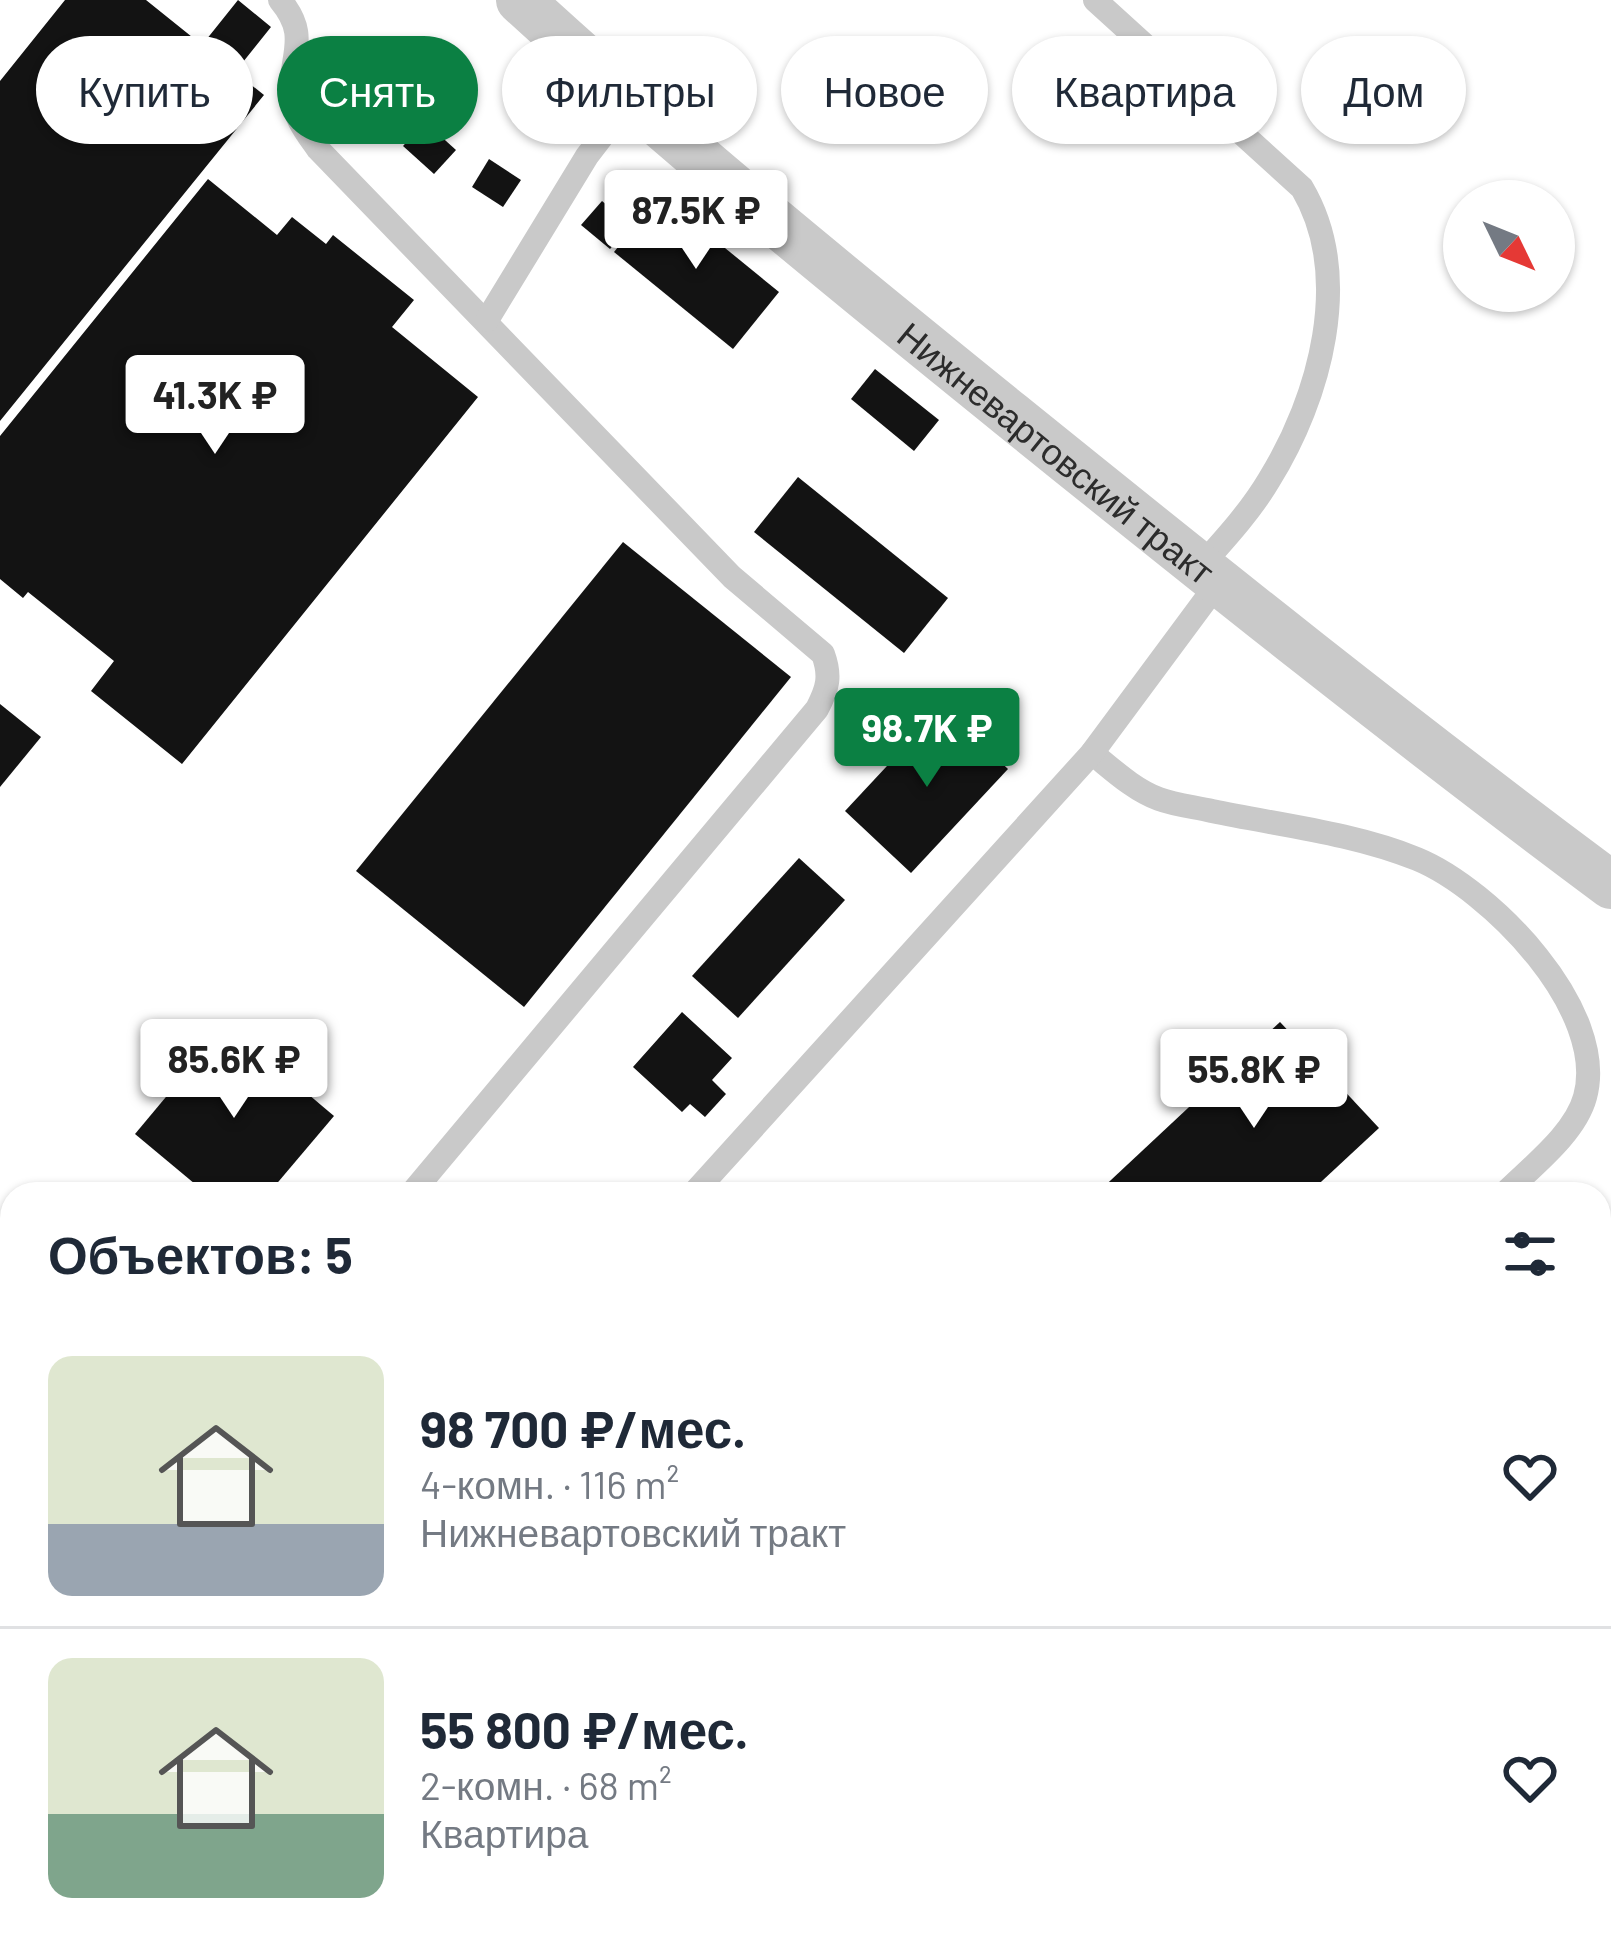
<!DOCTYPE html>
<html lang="ru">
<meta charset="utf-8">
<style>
:root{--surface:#fff;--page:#f6f6f7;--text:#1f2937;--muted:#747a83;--line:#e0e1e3;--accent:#0b8043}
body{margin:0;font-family:Barlow,sans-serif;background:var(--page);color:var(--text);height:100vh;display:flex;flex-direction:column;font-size:45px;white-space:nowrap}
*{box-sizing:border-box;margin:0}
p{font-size:39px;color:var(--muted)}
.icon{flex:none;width:66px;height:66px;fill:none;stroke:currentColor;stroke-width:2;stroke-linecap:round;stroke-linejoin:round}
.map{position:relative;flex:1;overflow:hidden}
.side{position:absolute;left:0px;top:1182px;width:1611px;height:771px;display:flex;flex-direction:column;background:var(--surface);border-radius:36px 36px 0 0;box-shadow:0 3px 9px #0004}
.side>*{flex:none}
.guide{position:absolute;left:36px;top:36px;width:1539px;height:108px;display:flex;gap:24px}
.needle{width:78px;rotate:133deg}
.controls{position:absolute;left:1443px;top:180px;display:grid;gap:24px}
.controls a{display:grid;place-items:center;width:132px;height:132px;border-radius:50%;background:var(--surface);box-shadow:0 3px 9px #0004;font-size:60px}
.price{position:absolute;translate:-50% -102px;padding:0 27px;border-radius:12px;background:#fff;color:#222;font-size:39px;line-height:78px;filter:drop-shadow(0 3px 6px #0008)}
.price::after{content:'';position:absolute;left:50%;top:72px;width:36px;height:27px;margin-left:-18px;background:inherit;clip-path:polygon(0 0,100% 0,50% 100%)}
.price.active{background:var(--accent);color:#fff}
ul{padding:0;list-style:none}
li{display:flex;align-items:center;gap:36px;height:300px;padding:0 48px}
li+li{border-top:3px solid var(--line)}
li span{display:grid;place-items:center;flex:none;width:336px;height:240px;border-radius:24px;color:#555}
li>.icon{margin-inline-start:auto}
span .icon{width:144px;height:144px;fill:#fffc;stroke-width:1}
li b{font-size:51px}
h2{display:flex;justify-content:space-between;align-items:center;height:144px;padding:0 48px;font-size:51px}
.tag{padding:0 42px;border-radius:54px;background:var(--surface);box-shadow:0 3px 9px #0004;font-size:42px;line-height:108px}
.tag.active{background:var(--accent);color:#fff}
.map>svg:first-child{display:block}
</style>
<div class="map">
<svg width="1611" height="1951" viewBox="0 0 1611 1951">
<rect width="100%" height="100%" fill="#fff"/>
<g fill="#131313">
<polygon points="65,0 146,0 202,45 238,0 271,27 235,72 264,95 0,421 0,81"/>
<polygon points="425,122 456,150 434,174 403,146"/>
<polygon points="489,159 521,180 503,207 472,187"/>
<polygon points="208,179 277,235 292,217 326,244 333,235 414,300 392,327 478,397 182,764 91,691 114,661 28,592 23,598 0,579 0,436"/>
<polygon points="660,195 779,292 733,349 614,252"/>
<polygon points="602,201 630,224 610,249 581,225"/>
<polygon points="875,369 939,420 914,451 851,399"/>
<polygon points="798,477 948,598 904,653 754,532"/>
<polygon points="623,542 791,677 524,1007 356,871"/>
<polygon points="0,704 41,737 0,787"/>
<polygon points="942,707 1008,769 911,873 845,811"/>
<polygon points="799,858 845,900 738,1018 692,976"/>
<polygon points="682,1012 732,1058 712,1080 726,1094 705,1117 690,1104 682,1112 633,1067"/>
<polygon points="1280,1022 1379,1128 1308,1194 1096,1194"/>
<polygon points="226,1025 334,1116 268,1194 207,1194 135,1134"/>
<polygon points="12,1428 12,1517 0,1528 0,1439"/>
<polygon points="341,1941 442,1941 431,1951 350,1951"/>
<polygon points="1061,1941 1114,1941 1104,1951 1051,1951"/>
<polygon points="1194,1941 1262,1941 1253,1951 1204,1951"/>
</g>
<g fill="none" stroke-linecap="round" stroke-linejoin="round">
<g stroke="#c9c9c9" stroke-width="24">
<path d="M 280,0 C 311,37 289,55 292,95 C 294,117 306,132 318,149 L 732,577 L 823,654 C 831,676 828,688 817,709 L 411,1194"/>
<path d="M 1095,0 L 1302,188 C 1354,276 1320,398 1269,480 C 1250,512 1224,540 1199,568"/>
<polyline points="487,320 587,156 630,100"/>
<path d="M 1092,753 C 1112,769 1134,790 1159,799 C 1175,805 1195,807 1212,811 C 1279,825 1353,833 1417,859 C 1490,889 1609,1010 1585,1097 C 1575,1134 1531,1167 1504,1194"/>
<polyline points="693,1194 1092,753 1218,583"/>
<polyline points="1599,1747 1611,1735"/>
<polyline points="767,1951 777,1941"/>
<polyline points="1402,1951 1411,1941"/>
</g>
<path stroke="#c9c9c9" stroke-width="48" id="s1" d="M 520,0 C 678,145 844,280 1011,415 C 1209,575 1407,733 1611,885"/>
</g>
<g text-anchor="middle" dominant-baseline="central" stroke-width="12" stroke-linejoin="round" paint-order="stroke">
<g font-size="36" fill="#2c2c2c" stroke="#fff">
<text stroke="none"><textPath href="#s1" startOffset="702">Нижневартовский тракт</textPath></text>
</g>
</g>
</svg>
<div class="controls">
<a><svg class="needle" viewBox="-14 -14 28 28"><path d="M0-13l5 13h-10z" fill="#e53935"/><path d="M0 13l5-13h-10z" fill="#747a83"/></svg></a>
</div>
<b class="price" style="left:696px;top:272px">87.5K ₽</b>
<b class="price" style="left:215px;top:457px">41.3K ₽</b>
<b class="price active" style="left:927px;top:790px">98.7K ₽</b>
<b class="price" style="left:234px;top:1121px">85.6K ₽</b>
<b class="price" style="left:1254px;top:1131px">55.8K ₽</b>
<div class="guide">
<a class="tag">Купить</a>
<a class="tag active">Снять</a>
<a class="tag">Фильтры</a>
<a class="tag">Новое</a>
<a class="tag">Квартира</a>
<a class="tag">Дом</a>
</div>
<section class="side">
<h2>Объектов: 5<svg class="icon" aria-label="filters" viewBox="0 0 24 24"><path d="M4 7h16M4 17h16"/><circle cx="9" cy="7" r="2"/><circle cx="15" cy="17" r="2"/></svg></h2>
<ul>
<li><span style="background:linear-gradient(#dfe7d0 70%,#9aa5b1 0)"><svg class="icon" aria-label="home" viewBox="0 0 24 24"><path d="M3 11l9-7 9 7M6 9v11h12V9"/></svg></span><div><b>98 700 ₽/мес.</b><p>4-комн. · 116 m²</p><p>Нижневартовский тракт</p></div><svg class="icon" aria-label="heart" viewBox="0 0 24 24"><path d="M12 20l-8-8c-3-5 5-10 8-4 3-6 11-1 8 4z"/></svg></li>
<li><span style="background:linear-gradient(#dfe7d0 65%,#7fa58c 0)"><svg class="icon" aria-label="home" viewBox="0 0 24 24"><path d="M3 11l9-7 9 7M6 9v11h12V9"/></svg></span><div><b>55 800 ₽/мес.</b><p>2-комн. · 68 m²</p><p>Квартира</p></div><svg class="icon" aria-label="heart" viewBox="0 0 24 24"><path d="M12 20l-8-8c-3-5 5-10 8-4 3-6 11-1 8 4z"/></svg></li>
</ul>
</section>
</div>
